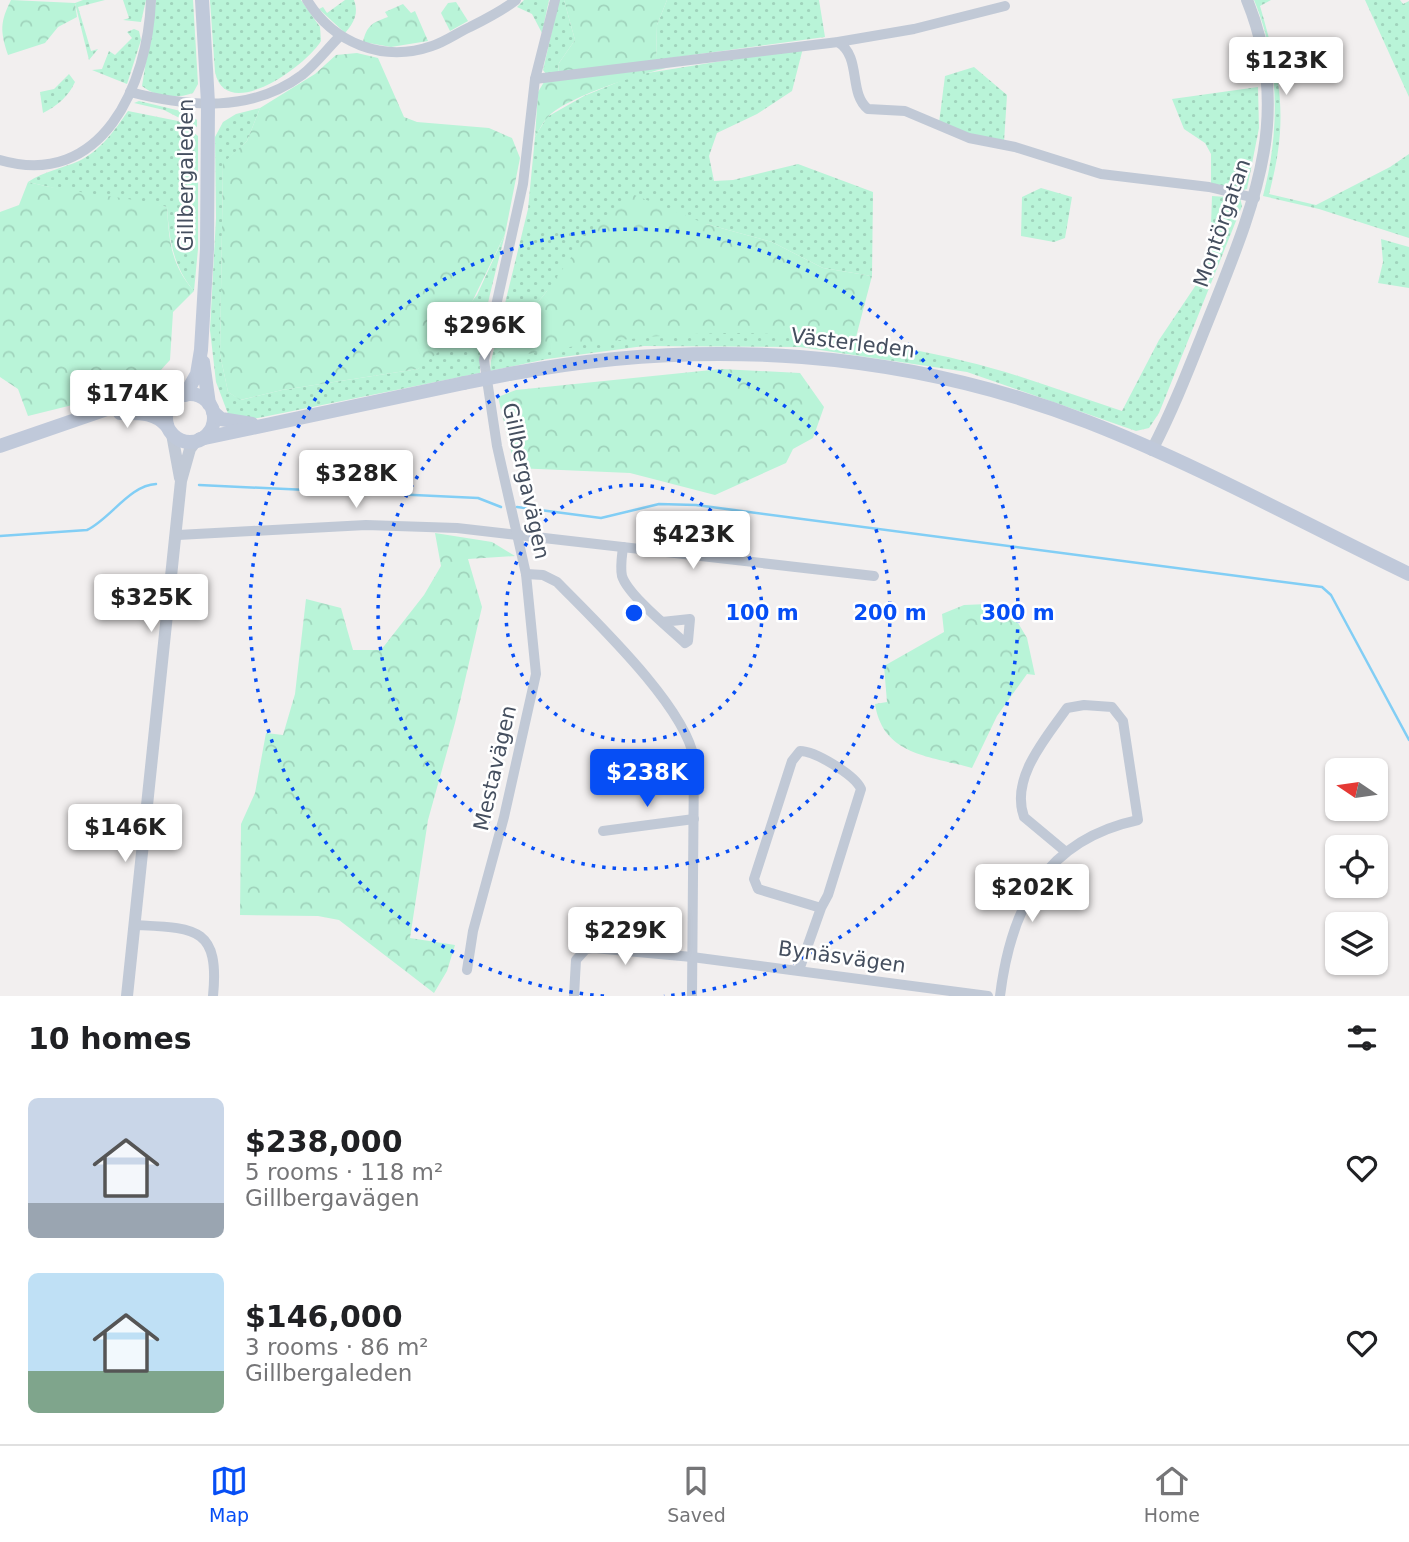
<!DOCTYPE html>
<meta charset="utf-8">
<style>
:root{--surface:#fff;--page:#f2f2f2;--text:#202124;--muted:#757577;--line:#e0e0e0;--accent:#064ef5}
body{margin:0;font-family:"DejaVu Sans",sans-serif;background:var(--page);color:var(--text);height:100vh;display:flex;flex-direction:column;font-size:26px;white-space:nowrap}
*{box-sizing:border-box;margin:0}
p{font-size:23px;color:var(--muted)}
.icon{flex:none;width:38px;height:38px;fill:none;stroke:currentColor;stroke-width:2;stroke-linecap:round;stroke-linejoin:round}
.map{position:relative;height:996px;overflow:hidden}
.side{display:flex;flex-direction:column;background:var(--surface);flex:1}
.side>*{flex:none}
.needle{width:46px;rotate:283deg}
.fabs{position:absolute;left:1325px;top:758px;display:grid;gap:14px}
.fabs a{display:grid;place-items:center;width:63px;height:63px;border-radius:10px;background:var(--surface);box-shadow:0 2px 5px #0004;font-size:35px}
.price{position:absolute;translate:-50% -60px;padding:0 16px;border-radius:7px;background:#fff;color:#222;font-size:23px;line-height:46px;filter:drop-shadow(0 2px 4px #0008)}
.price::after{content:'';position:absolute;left:50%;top:42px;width:21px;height:16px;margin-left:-10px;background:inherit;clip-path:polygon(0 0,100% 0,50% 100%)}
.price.current{background:var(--accent);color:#fff}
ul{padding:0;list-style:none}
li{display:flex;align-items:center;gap:21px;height:175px;padding:0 28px}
li span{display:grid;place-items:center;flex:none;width:196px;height:140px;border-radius:10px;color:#555}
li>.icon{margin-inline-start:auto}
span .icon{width:84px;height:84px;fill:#fffc;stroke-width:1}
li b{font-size:30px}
h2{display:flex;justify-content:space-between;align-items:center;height:84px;padding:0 28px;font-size:30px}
.menu{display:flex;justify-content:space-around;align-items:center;height:98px;border-top:2px solid var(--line);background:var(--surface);font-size:19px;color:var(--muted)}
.menu a{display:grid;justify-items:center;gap:4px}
.menu .current{color:var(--accent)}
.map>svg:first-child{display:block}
</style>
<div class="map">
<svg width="1409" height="996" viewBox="0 0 1409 996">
<defs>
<pattern id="grass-dots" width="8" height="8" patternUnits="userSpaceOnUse" patternTransform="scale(1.75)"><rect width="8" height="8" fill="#b9f4d8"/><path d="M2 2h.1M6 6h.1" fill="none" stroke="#a0d3bc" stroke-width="1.8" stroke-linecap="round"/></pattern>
<pattern id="forest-crowns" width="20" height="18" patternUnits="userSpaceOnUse" patternTransform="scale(1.75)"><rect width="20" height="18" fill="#b9f4d8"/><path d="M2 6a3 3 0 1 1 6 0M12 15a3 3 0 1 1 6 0" fill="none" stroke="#a0d3bc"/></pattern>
</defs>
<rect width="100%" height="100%" fill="#f2efef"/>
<g fill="url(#grass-dots)">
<polygon points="83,0 105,0 78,7 91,51 98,49 89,60 75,3"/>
<polygon points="123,0 146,0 141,22 123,20 129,18"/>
<path d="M 156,0 L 193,0 L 198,84 L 193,93 C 176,99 157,98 142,86 Z"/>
<path d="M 210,0 L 301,0 L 320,27 L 321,41 C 306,66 226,124 215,72 Z"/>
<path d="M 345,0 L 354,0 C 359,13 354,23 345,33 L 319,9 L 323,7 L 327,13 Z"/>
<polygon points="524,0 549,0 542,33 532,14 517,7"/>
<polygon points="559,0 564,0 575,40 559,63 558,74 546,74 543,70"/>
<polygon points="667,0 819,0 825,37 656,60 657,25"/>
<path d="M 1254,0 L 1271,0 L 1260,6 C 1281,78 1289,120 1269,194 L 1316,205 L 1390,167 L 1409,154 L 1409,238 L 1319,209 L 1263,196 C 1280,132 1280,62 1254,0 Z"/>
<polygon points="1365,0 1400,0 1403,4 1409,1 1409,97"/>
<polygon points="134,29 139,31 141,40 127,84 92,70 102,69 109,51 115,55 132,38 127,32"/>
<path d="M 803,48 L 792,91 L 757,114 L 717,133 L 709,156 L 714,181 L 733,180 L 798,164 L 873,192 L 872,276 L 823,268 L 772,242 L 706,224 L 547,291 L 492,360 C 571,345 652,330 734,331 C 815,331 912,346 991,368 C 1035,380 1078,397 1122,411 L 1159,340 L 1202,276 L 1210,253 L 1212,196 L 1240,198 L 1242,206 L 1159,413 L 1149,428 L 1136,431 L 967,372 L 800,347 L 644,346 L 547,359 L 490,371 L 491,361 L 528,209 L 535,137 L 547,117 L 584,96 L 635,75 Z"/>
<polygon points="974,67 1007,95 1004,142 983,140 939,123 945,76"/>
<path d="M 69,74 L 75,82 C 69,96 57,106 43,113 L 40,92 L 54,89 Z"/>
<polygon points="1258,87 1259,128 1247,189 1241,191 1211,183 1211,154 1205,143 1184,129 1172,99"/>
<polygon points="139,101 189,113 197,120 197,127 164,110 134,103"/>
<path d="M 260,108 L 247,141 L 223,164 L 220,354 L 228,392 L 241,400 L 282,390 L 418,369 L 477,295 L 505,234 C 494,280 479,326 480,373 L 258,418 L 230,419 L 216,382 L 210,330 L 216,218 L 215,137 L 223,122 L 236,114 Z"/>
<path d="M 128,111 L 178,121 L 198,136 L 198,249 L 194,291 C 173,267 169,238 167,207 L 71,192 L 28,182 C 44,171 61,169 79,161 C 100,151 115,130 128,111 Z"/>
<polygon points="1041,188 1072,197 1065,238 1054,242 1021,236 1022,197"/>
<polygon points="1381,239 1409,247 1409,288 1378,283 1383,262"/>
</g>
<g fill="url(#forest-crowns)">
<path d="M 11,0 L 75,3 L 77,17 L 58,27 L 45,43 L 8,55 C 0,31 0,22 11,0 Z"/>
<polygon points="564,0 667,0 657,25 656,60 558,74 559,63 575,40"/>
<polygon points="456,2 468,21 450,31 441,13 448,3"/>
<path d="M 403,4 L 411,13 L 415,11 L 428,41 L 391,47 L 363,42 C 367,26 371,23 388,17 L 385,12 Z"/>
<polygon points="357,53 378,58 404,117 417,122 489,128 512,138 520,158 505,234 454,339 418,369 282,390 240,400 228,392 220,354 223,163 247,141 260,108 315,74 336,55"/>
<path d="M 670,67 C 641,74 565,97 547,118 C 542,123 539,131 535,137 L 538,92 L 544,82 Z"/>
<path d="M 28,182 C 74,194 121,195 167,207 C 169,241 171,265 194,291 L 173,312 L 170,360 L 145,387 L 28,416 L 18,389 L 0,377 L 0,212 L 19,205 Z"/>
<path d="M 632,194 L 706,224 L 772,242 L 823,268 L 872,276 L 855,341 C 724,324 619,336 491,361 L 547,291 L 589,232 Z"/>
<polygon points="721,369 800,373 824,407 813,438 793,449 786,463 715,495 630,473 515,468 498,397 516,390"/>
<polygon points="435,533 492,542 515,556 468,559 482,607 455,723 428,820 410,938 455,945 447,971 434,993 339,920 318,916 240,915 241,824 255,793 266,733 283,735 295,694 306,599 341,608 353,650 381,650 424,595 441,566"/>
<path d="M 988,604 L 1011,611 L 1027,638 L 1035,675 L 1027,674 L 997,716 L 972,768 C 931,756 883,756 875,704 L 887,702 L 884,666 L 944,632 L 942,614 L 964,605 Z"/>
</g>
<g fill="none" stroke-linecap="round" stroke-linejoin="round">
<g stroke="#82cef5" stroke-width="2.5">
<polyline points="199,485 478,498 501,507"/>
<polyline points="517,507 601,518 659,504 696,505 1322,587 1331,595 1409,740"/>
<path d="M 0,536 L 87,530 C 110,519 130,485 156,484"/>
</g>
<g stroke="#c1c9d6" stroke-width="10">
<path d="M 307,0 C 333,43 383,63 432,46 C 445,42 457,33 470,27 C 486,19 502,11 516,0"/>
<path d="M 838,42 C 862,57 848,93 868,109 L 905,111 L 969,138 L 1015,147 L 1101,174 L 1209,187 L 1255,198"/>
<polyline points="535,79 838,42 914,29 1005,6"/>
<path d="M 130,92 C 188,107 251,113 302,75 C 316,64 327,49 340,36"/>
<path d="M 0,160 C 102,190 148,84 151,0"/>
<polyline points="178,535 366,525 457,528 874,576"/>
<path d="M 623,547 C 622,556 620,567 622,576 C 628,595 669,628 685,643 L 688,641 L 690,619 L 662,622"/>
<path d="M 526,574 L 543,575 L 557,582 C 595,621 686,707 694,759 L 692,996"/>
<polyline points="603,831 694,819"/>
<path d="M 135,925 C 194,928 220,926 213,996"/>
<polyline points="467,970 473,931 504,817 536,674 526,574 497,446 484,360 523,184 535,79 555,0"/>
<path d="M 799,970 L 821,908 L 758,889 L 754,879 L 792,761 L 800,751 C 815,751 855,775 861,789 L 828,895 L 821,908"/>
<polyline points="574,996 576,960 586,949 594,948 692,957 988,996"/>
<path d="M 1000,996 C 1011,907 1045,840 1138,820 L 1123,721 L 1112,707 L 1084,705 L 1067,708 C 1046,738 1010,778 1024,817 L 1066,852"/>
</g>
<g stroke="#c1c9d6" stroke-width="12">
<polyline points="172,434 180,478"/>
<path d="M 1152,450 C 1176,404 1194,355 1213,308 C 1255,202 1293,112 1247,0"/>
<polyline points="127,996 181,481 190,449 196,441"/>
</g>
<g stroke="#c0c9da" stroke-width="14">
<polyline points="203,362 209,404"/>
<path d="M 509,374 C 704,337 903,350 1088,422 C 1198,465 1303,523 1409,574"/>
<circle cx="190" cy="418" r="24"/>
<polyline points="185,395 197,374 201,350 207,249 208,103 202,0"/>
<polyline points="213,412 221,419 252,424"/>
<path d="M 120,413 C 138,413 154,411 167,426"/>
<polyline points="200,439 464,383"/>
<polyline points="0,446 110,408 177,399"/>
</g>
<polyline stroke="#c0c9da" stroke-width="14" points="464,383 509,374"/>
</g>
<g fill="none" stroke="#064ef5" stroke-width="3.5" stroke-dasharray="3.5 7">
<circle cx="634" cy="613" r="128"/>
<circle cx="634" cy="613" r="256"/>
<path d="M604 996A384 384 0 1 1 664 996"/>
</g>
<g text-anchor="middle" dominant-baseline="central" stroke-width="5" stroke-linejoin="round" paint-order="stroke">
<g font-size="21" fill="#454f5f" stroke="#fff">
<text transform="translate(186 175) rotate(-90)">Gillbergaleden</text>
<text transform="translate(1222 223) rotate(-71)">Montörgatan</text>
<text transform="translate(853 343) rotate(7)">Västerleden</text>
<text transform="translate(526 481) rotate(78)">Gillbergavägen</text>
<text transform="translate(495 768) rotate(-77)">Mestavägen</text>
<text transform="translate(842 957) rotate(8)">Bynäsvägen</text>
</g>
</g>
<circle cx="634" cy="613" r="10" fill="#064ef5" stroke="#fff" stroke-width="3.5"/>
<g font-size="21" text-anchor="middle" font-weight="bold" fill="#064ef5" stroke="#fff" stroke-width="5" stroke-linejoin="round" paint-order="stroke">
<text x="762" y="620">100 m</text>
<text x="890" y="620">200 m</text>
<text x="1018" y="620">300 m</text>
</g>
</svg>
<div class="fabs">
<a><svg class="needle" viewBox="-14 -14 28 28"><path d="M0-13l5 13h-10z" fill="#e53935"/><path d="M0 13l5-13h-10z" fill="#757577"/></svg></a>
<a><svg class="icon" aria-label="locate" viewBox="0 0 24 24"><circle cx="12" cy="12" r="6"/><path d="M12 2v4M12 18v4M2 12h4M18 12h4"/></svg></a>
<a><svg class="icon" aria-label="layers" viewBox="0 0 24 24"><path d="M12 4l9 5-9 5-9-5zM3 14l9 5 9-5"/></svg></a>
</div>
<b class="price" style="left:1286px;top:97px">$123K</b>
<b class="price" style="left:484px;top:362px">$296K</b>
<b class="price" style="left:127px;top:430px">$174K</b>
<b class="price" style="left:356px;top:510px">$328K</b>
<b class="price" style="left:693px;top:571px">$423K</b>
<b class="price" style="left:151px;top:634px">$325K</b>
<b class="price current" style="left:647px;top:809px">$238K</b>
<b class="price" style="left:125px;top:864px">$146K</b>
<b class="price" style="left:1032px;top:924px">$202K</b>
<b class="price" style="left:625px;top:967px">$229K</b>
</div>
<section class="side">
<h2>10 homes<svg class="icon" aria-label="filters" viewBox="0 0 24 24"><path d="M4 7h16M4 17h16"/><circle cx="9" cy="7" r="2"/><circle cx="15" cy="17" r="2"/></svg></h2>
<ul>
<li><span style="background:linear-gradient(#c9d6e8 75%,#9aa5b1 0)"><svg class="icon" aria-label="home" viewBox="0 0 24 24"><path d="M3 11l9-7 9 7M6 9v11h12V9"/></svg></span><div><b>$238,000</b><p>5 rooms · 118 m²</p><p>Gillbergavägen</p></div><svg class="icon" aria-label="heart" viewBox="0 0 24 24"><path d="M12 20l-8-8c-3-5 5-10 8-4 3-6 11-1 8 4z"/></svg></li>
<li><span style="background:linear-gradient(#bfe0f5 70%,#7fa58c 0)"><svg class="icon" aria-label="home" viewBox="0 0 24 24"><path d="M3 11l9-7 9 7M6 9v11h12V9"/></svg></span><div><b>$146,000</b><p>3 rooms · 86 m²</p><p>Gillbergaleden</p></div><svg class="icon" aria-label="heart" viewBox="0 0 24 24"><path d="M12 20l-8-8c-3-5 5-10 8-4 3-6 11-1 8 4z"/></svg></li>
</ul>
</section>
<nav class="menu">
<a class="current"><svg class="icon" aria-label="map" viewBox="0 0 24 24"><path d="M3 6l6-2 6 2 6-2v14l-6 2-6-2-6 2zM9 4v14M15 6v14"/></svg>Map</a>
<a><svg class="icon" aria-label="saved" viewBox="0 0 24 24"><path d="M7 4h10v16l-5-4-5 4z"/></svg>Saved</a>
<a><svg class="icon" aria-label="home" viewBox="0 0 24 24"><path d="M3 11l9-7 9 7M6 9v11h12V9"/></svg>Home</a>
</nav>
